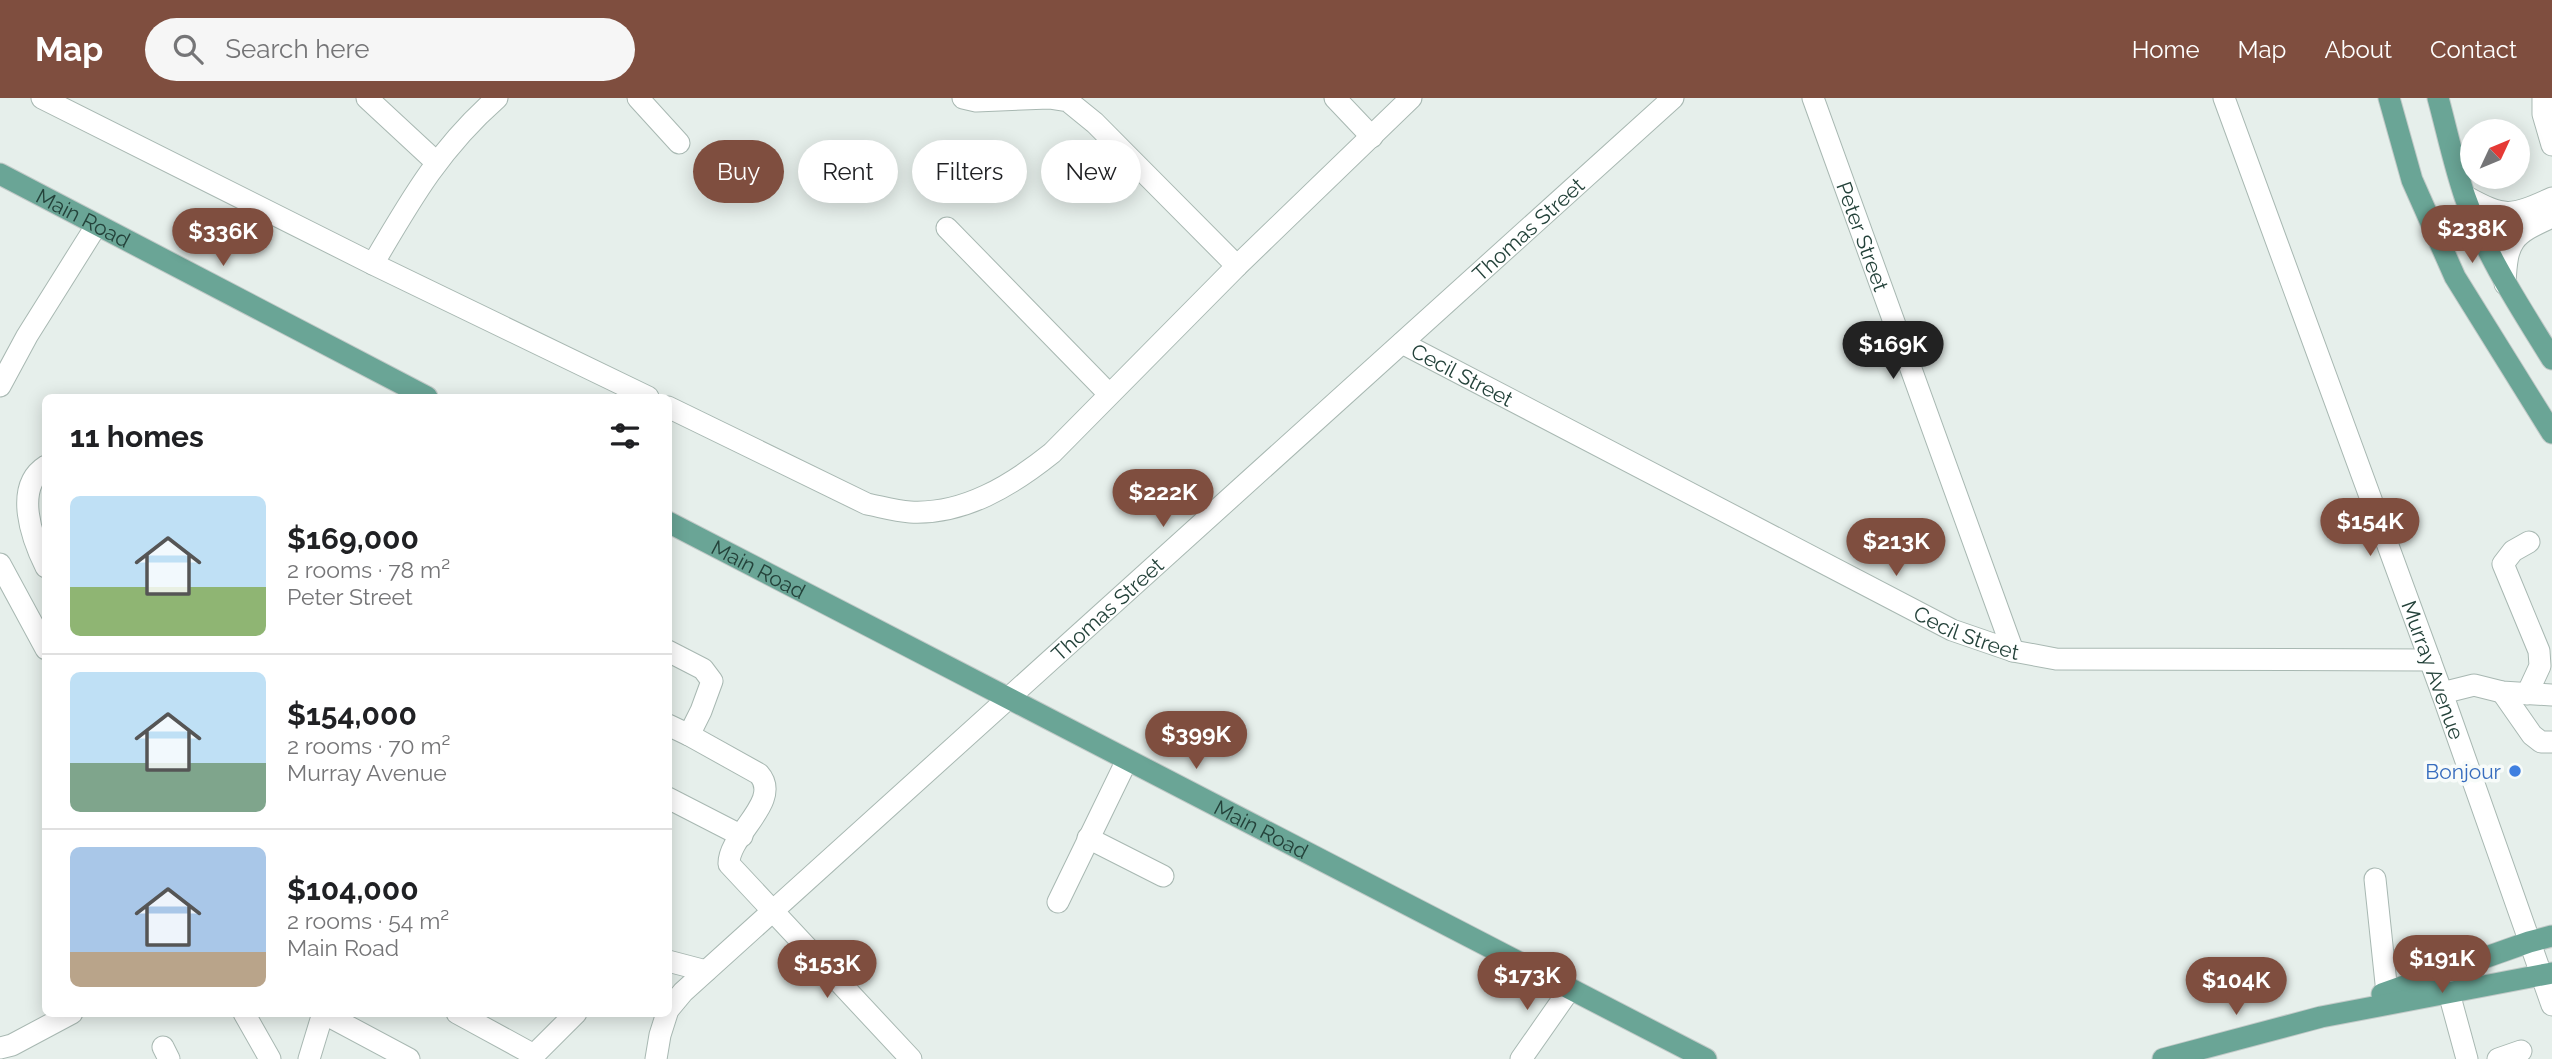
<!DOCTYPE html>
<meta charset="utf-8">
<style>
:root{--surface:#fff;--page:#f6f6f6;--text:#202124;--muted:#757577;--line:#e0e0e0;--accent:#7f4e3f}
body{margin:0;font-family:Raleway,sans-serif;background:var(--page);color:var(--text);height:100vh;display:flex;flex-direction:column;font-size:26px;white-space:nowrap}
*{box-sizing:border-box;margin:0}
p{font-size:23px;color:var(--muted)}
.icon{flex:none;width:38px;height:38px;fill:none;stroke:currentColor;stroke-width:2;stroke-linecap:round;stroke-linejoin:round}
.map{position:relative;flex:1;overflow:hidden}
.drawer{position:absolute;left:42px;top:296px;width:630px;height:623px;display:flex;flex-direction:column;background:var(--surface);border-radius:10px;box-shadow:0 4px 18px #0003}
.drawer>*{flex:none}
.guide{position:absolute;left:693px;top:42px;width:665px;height:63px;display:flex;gap:14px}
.needle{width:46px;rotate:46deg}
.tools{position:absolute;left:2460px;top:21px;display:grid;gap:14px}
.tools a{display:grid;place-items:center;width:70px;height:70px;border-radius:50%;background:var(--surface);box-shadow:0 4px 18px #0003;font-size:35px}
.price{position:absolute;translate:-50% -60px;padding:0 16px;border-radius:24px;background:var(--accent);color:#fff;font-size:23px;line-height:46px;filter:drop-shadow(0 2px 4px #0008)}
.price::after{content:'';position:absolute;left:50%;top:42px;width:21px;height:16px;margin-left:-10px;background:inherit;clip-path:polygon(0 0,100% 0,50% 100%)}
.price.active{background:#222;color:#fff}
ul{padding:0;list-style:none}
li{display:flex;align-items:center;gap:21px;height:175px;padding:0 28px}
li+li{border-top:2px solid var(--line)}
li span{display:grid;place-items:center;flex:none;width:196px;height:140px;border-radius:10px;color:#555}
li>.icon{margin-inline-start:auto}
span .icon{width:84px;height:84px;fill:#fffc;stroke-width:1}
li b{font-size:30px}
h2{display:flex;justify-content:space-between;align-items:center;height:84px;padding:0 28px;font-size:30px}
.pill{padding:0 24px;border-radius:32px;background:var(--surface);box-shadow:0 4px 18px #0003;font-size:24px;line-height:63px}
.pill.active{background:var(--accent);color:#fff}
header{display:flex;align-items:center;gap:42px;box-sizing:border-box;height:98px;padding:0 35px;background:var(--accent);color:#fff}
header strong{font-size:33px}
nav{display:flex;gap:38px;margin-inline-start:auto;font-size:24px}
.search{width:490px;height:63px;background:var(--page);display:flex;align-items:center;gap:18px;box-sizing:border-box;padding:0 24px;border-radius:38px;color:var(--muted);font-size:26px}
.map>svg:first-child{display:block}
</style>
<header>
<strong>Map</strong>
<div class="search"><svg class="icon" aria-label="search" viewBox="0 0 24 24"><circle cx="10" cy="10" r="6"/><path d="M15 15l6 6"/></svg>Search here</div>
<nav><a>Home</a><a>Map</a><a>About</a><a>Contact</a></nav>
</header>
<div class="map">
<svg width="2552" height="961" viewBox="0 0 2552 961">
<rect width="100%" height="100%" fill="#e6efeb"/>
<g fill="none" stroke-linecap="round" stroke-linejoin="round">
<defs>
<g id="minor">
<polyline points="42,0 373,166 648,299"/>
<polyline points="367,0 436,64"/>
<polyline points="638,0 679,45"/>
<polyline points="963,0 976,3 1049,0 1068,3 1095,25 1237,168"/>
<polyline points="1335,0 1372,39"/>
<path id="s1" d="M 1813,0 L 2013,553"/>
<path id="s2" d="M 2224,0 L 2442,595 L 2552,907"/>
<polyline points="2543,0 2543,16 2552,47"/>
<path d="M 2465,98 C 2505,120 2510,119 2552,100"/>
<polyline points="947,130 1109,296"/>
<path d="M 373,166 C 411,101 440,50 497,0"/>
<path d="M 2505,186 C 2507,142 2512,137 2552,119"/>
<path id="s3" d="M 1402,245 L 1952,532 L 2013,553 L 2056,561 L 2430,562"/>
<polyline points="0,288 27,238 96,128"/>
<path d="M 668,309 L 867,406 C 882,409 896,413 910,414 C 964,417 1012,387 1052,355 L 1237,168 L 1411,0"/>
<path d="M 46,368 C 13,389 32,441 46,469"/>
<polyline points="0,466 46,551"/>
<path d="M 668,553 L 703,571 L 712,583 L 701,613 L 689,637 L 759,676 C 783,703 728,737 729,766 L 911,961"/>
<polyline points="2502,594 2532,637 2541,644 2552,644"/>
<polyline points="2442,595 2474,587 2502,594 2552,597"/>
<polyline points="2527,596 2540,568 2539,553 2503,466 2513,453 2529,444"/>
<polyline points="668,627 689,637"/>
<polyline points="668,700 742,738"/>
<polyline points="1088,740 1163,778"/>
<polyline points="2375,781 2387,895"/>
<polyline points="1058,804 1127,662"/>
<polyline points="668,863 706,873"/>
<polyline points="2449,895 2467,961"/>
<path id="s4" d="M 668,912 L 683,894 L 1673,0"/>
<polyline points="244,915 270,961"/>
<polyline points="323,915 409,961"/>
<polyline points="457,915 534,957"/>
<polyline points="163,949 169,961"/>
<polyline points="0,950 12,947 72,915"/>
<polyline points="309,961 323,915"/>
<polyline points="530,961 576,915"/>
<polyline points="656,961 660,937 667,915"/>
<polyline points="1521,961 1570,891"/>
<polyline points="2498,961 2521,953"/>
</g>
<g id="major">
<polyline points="2389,0 2412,82 2455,179 2552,335"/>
<path d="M 2438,0 C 2447,33 2454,67 2465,99 C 2486,158 2520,209 2552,261"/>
<path id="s5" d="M 0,76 L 427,299"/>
<path id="s6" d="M 668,424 L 1706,961"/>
<polyline points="2382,896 2529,844 2552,838"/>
<polyline points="2163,961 2321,919 2552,875"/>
</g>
</defs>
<use href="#minor" stroke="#a8b8b2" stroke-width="23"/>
<use href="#major" stroke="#c2cac8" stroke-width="23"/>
<use href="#minor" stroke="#fff" stroke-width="21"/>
<use href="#major" stroke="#6aa596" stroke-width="21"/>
</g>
<circle fill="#3f7fe0" stroke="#f7fbf9" stroke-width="2.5" cx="2515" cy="673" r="7"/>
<g text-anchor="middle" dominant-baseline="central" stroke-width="7" stroke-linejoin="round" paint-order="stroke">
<g font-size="21" fill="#24423a" stroke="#f7fbf9">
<text stroke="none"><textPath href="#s5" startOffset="94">Main Road</textPath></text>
<text stroke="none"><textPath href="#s4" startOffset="1162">Thomas Street</textPath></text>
<text stroke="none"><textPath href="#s1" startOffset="147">Peter Street</textPath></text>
<text stroke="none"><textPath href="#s3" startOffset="68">Cecil Street</textPath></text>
<text stroke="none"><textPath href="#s6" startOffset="102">Main Road</textPath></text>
<text stroke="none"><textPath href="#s4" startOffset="595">Thomas Street</textPath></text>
<text stroke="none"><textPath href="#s3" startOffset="635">Cecil Street</textPath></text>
<text stroke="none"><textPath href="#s2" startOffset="609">Murray Avenue</textPath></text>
<text stroke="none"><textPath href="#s6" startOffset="668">Main Road</textPath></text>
</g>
<g font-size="21" fill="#366cbe" stroke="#f7fbf9" text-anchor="end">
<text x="2501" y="673">Bonjour</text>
</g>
</g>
</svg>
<div class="tools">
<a><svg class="needle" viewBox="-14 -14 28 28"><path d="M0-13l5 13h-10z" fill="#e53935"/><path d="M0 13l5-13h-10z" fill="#757577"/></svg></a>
</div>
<b class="price" style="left:2472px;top:167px">$238K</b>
<b class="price" style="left:223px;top:170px">$336K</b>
<b class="price active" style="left:1893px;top:283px">$169K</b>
<b class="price" style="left:1163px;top:431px">$222K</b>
<b class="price" style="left:2370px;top:460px">$154K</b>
<b class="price" style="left:1896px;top:480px">$213K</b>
<b class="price" style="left:1196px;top:673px">$399K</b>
<b class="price" style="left:2442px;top:897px">$191K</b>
<b class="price" style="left:827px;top:902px">$153K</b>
<b class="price" style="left:1527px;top:914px">$173K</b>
<b class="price" style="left:2236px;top:919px">$104K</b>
<div class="guide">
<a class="pill active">Buy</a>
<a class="pill">Rent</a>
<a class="pill">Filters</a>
<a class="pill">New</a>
</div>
<section class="drawer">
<h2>11 homes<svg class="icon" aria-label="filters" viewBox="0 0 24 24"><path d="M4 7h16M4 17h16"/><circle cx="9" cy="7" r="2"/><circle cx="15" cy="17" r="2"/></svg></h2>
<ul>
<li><span style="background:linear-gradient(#bfe0f5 65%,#8fb573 0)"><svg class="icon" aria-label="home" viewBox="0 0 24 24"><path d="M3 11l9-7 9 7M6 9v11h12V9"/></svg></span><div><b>$169,000</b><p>2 rooms · 78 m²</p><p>Peter Street</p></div></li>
<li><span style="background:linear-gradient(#bfe0f5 65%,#7fa58c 0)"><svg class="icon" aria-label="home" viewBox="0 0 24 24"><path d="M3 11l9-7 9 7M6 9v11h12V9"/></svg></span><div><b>$154,000</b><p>2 rooms · 70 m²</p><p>Murray Avenue</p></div></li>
<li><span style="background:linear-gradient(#a9c7e8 75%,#b9a48a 0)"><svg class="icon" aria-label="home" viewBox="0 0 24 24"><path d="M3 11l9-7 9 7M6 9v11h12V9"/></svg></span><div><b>$104,000</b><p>2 rooms · 54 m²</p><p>Main Road</p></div></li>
</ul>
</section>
</div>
